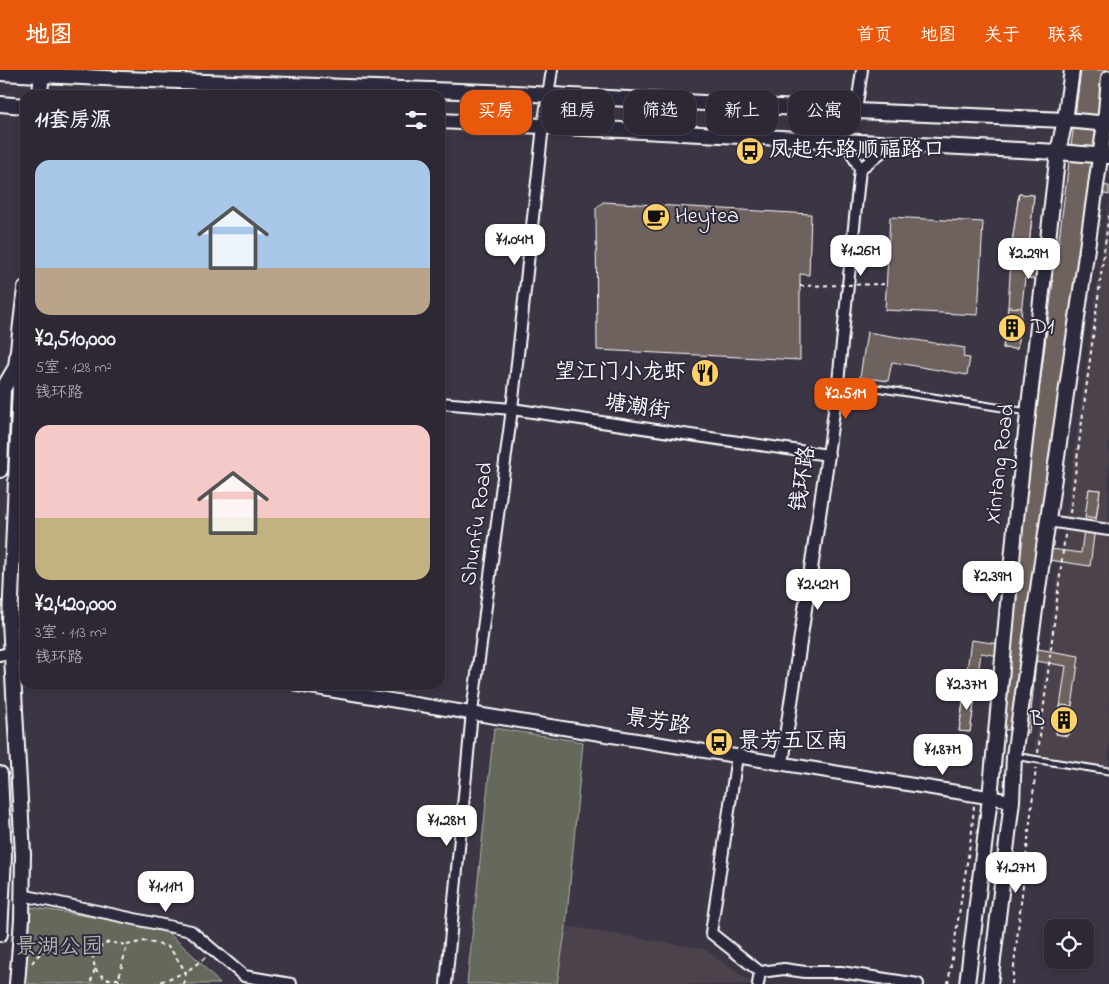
<!DOCTYPE html>
<html lang="zh">
<meta charset="utf-8">
<style>
:root{--surface:#2d2833;--page:#39343f;--text:#f1f3f6;--muted:#a7a6ac;--line:#48444e;--accent:#ea580c}
body{margin:0;font-family:"Indie Flower","LXGW WenKai TC",sans-serif;background:var(--page);color:var(--text);height:100vh;display:flex;flex-direction:column;font-size:19px;white-space:nowrap}
*{box-sizing:border-box;margin:0}
p{font-size:16px;color:var(--muted)}
.icon{flex:none;width:28px;height:28px;fill:none;stroke:currentColor;stroke-width:2;stroke-linecap:round;stroke-linejoin:round}
.map{position:relative;flex:1;overflow:hidden}
.panel{position:absolute;left:20px;top:20px;width:425px;height:600px;display:flex;flex-direction:column;background:var(--surface);border-radius:15px;box-shadow:0 2px 8px #0003,0 0 0 1px var(--line)}
.panel>*{flex:none}
.hud{position:absolute;left:460px;top:20px;width:475px;height:45px;display:flex;gap:10px}
.tools{position:absolute;left:1044px;top:849px;display:grid;gap:10px}
.tools a{display:grid;place-items:center;width:50px;height:50px;border-radius:10px;background:var(--surface);box-shadow:0 2px 8px #0003,0 0 0 1px var(--line);font-size:25px}
.price{position:absolute;translate:-50% -42px;padding:0 11px;border-radius:10px;background:#fff;color:#222;font-size:16px;line-height:32px;filter:drop-shadow(0 1px 2px #0008)}
.price::after{content:'';position:absolute;left:50%;top:30px;width:15px;height:11px;margin-left:-8px;background:inherit;clip-path:polygon(0 0,100% 0,50% 100%)}
.price.current{background:var(--accent);color:#fff}
ul{padding:0;list-style:none}
li{display:grid;align-content:center;gap:10px;height:265px;padding:0 15px}
li span{display:grid;place-items:center;height:155px;border-radius:15px;color:#555}
li>.icon{margin-inline-start:auto}
span .icon{width:90px;height:90px;fill:#fffc;stroke-width:1}
li b{font-size:21px}
h2{display:flex;justify-content:space-between;align-items:center;height:60px;padding:0 15px;font-size:21px}
.tag{padding:0 18px;border-radius:15px;background:var(--surface);box-shadow:0 2px 8px #0003,0 0 0 1px var(--line);font-size:18px;line-height:45px}
.tag.current{background:var(--accent);color:#fff}
header{display:flex;align-items:center;gap:30px;box-sizing:border-box;height:70px;padding:0 25px;background:var(--accent);color:#fff}
header strong{font-size:24px}
nav{display:flex;gap:28px;margin-inline-start:auto;font-size:18px}
.map>svg:first-child{display:block}
</style>
<header>
<strong>地图</strong>
<nav><a>首页</a><a>地图</a><a>关于</a><a>联系</a></nav>
</header>
<div class="map">
<svg width="1109" height="914" viewBox="0 0 1109 914">
<rect width="100%" height="100%" fill="#3c3544"/>
<filter id="ink" filterUnits="userSpaceOnUse"><feTurbulence type="fractalNoise" baseFrequency=".02" numOctaves="2"/><feDisplacementMap in="SourceGraphic" scale="10" xChannelSelector="R" yChannelSelector="G"/><feConvolveMatrix kernelMatrix="1 2 1 2 8 2 1 2 1" color-interpolation-filters="sRGB"/></filter>
<g filter="url(#ink)">
<g fill="#4b424c">
<polygon points="1109,128 1109,696 1041,685 1034,681"/>
<polygon points="566,856 704,879 751,912 751,914 557,914"/>
</g>
<g fill="#65695b" stroke="#b2b4ad">
<polygon points="494,658 583,672 566,856 557,914 467,914"/>
<polygon points="24,836 163,858 197,889 220,914 18,914"/>
</g>
<g fill="#6e625e" stroke="#fff">
<polygon points="1081,0 1109,0 1109,42 1100,115 1109,116 1109,125 1099,123 1051,479 1081,483 1089,419 1100,420 1090,496 1049,490 1038,579 1079,586 1068,666 1056,664 1066,596 1036,591 1029,663 993,658 1005,587 981,583 970,662 959,661 971,570 1007,575 1053,211 1025,208 1017,279 1003,278 1008,237 1012,173 1019,124 1034,125 1027,196 1055,199"/>
<polygon points="1019,124 1034,125 1029,176 1012,173"/>
<polygon points="603,132 811,144 809,205 800,204 800,290 597,280 596,138"/>
<polygon points="890,147 983,152 978,245 885,240"/>
<polygon points="1008,237 1022,238 1017,279 1003,278"/>
<polygon points="867,262 965,278 963,287 970,288 967,305 892,292 888,311 860,307"/>
<polygon points="1089,419 1100,420 1096,448 1085,446"/>
<polygon points="965,619 976,621 970,662 959,661"/>
<polygon points="1061,635 1072,636 1068,666 1056,664"/>
</g>
<g fill="none" stroke-linecap="round" stroke-linejoin="round">
<defs>
<g id="service">
<polyline points="838,312 1028,342"/>
<polyline points="1014,686 1109,701"/>
</g>
<g id="minor">
<polyline points="856,41 862,0"/>
<polyline points="860,99 892,74"/>
<polyline points="440,333 512,339 828,385 838,312 860,99 846,72"/>
<polyline points="1048,451 1109,460"/>
<polyline points="0,585 13,582"/>
<polyline points="737,686 711,863 760,902 784,899 805,902 841,902 918,914"/>
<polyline points="22,825 191,861 244,906 291,914"/>
<polyline points="446,914 472,642 512,339 543,56 552,0"/>
<polyline points="758,914 760,902"/>
</g>
<g id="tertiary">
<polyline points="13,582 25,580"/>
<polyline points="298,615 1012,731"/>
<polyline points="782,693 828,385"/>
</g>
<g id="secondary">
<polyline points="0,3 124,9 515,23 856,41 1065,50 1109,54"/>
<polyline points="40,25 42,0"/>
<polyline points="0,34 25,36"/>
<polyline points="440,51 1058,82 1108,86"/>
<polyline points="0,400 3,319 16,297"/>
<polyline points="0,704 4,786 0,864"/>
<polyline points="17,914 22,849 23,784 10,551 20,316 16,297 25,219"/>
<polyline points="967,914 990,728 1015,458 1058,82 1065,50 1072,0"/>
<polyline points="990,914 1012,731 1014,686 1105,53 1109,8"/>
</g>
</defs>
<use href="#service" stroke="#fff" stroke-width="9"/>
<use href="#minor" stroke="#fff" stroke-width="14"/>
<use href="#tertiary" stroke="#fff" stroke-width="16"/>
<use href="#secondary" stroke="#fff" stroke-width="18"/>
<g stroke="#fff" stroke-width="2" stroke-dasharray="4 4" stroke-linecap="butt">
<polyline points="1070,443 1109,144"/>
<polyline points="1038,683 1065,465"/>
<polyline points="92,882 108,872 127,875"/>
<path d="M 32,893 C 41,879 61,870 78,873 C 83,874 88,879 92,882 L 95,899 L 90,914"/>
<polyline points="95,899 105,909 118,909 127,914"/>
<path d="M 119,914 C 118,906 125,885 127,875 L 145,871 L 169,877 L 186,902 L 155,914"/>
<polyline points="184,914 186,902 206,887"/>
<polyline points="948,914 972,761 974,735"/>
<polyline points="1012,914 1036,698"/>
</g>
<use href="#service" stroke="#2f2a3d" stroke-width="5"/>
<use href="#minor" stroke="#2f2a3d" stroke-width="10"/>
<use href="#tertiary" stroke="#2f2a3d" stroke-width="12"/>
<use href="#secondary" stroke="#2f2a3d" stroke-width="14"/>
<polyline stroke="#fff" stroke-width="2" stroke-dasharray="4 4" stroke-linecap="butt" points="800,216 887,214"/>
</g>
</g>
<defs>
<symbol id="bus-disc" viewBox="-11 -11 22 22"><circle r="9.5" fill="#ffd166" stroke="#2f2a3d"/><path d="M-5-6H5V4H4V6H2V4H-2V6H-4V4H-5ZM-3.5-4V0h7V-4ZM-3.5 1.2v1.5H-2V1.2ZM2 1.2v1.5H3.5V1.2Z" fill="#111"/></symbol>
<symbol id="cafe-disc" viewBox="-11 -11 22 22"><circle r="9.5" fill="#ffd166" stroke="#2f2a3d"/><path d="M-5.5-4.5H6V0H3Q3 3.5 0 3.5H-2.5Q-5.5 3.5-5.5 0ZM3-3.2v2h1.7v-2ZM-6 4.5H4V6H-6Z" fill="#111"/></symbol>
<symbol id="building-disc" viewBox="-11 -11 22 22"><circle r="9.5" fill="#ffd166" stroke="#2f2a3d"/><path d="M-4-6H4V6H1V3H-1V6H-4ZM-2.5-4.3h1.7v1.8h-1.7ZM.8-4.3h1.7v1.8H.8ZM-2.5-1h1.7V.8h-1.7ZM.8-1h1.7V.8H.8Z" fill="#111"/></symbol>
<symbol id="restaurant-disc" viewBox="-11 -11 22 22"><circle r="9.5" fill="#ffd166" stroke="#2f2a3d"/><path d="M-5-6h1v4h1v-4h1v4h1v-4h1v5L-1.5 .5V6h-2V.5L-5-1ZM5-6V6H3V1.5H1.5Q1.5-4 5-6Z" fill="#111"/></symbol>
</defs>
<g fill-rule="evenodd">
<use href="#bus-disc" x="734" y="65" width="32" height="32"/>
<use href="#cafe-disc" x="640" y="131" width="32" height="32"/>
<use href="#building-disc" x="996" y="242" width="32" height="32"/>
<use href="#restaurant-disc" x="689" y="287" width="32" height="32"/>
<use href="#building-disc" x="1048" y="634" width="32" height="32"/>
<use href="#bus-disc" x="703" y="656" width="32" height="32"/>
</g>
<g text-anchor="middle" dominant-baseline="central" stroke-width="4" stroke-linejoin="round" paint-order="stroke">
<g font-size="22" fill="#fff" stroke="#2f2a3d" text-anchor="start">
<text x="769" y="81">凤起东路顺福路口</text>
<text x="675" y="147">Heytea</text>
<text x="1031" y="258">D1</text>
<text x="686" y="303" text-anchor="end">望江门小龙虾</text>
<text x="1045" y="650" text-anchor="end">B</text>
<text x="738" y="672">景芳五区南</text>
</g>
<g font-size="22" fill="#fff" stroke="#2f2a3d">
<text transform="translate(637 338) rotate(8)">塘潮街</text>
<text transform="translate(1001 394) rotate(-83)">Xintang Road</text>
<text transform="translate(804 409) rotate(-82)">钱环路</text>
<text transform="translate(478 454) rotate(-82)">Shunfu Road</text>
<text transform="translate(658 653) rotate(9)">景芳路</text>
</g>
<g font-size="22" fill="#b2b4ad" stroke="#2f2a3d">
<text x="59" y="878">景湖公园</text>
</g>
</g>
</svg>
<div class="tools">
<a><svg class="icon" aria-label="locate" viewBox="0 0 24 24"><circle cx="12" cy="12" r="6"/><path d="M12 2v4M12 18v4M2 12h4M18 12h4"/></svg></a>
</div>
<b class="price" style="left:515px;top:196px">¥1.04M</b>
<b class="price" style="left:861px;top:207px">¥1.26M</b>
<b class="price" style="left:1029px;top:210px">¥2.29M</b>
<b class="price current" style="left:846px;top:350px">¥2.51M</b>
<b class="price" style="left:993px;top:533px">¥2.39M</b>
<b class="price" style="left:818px;top:541px">¥2.42M</b>
<b class="price" style="left:967px;top:641px">¥2.37M</b>
<b class="price" style="left:943px;top:706px">¥1.87M</b>
<b class="price" style="left:447px;top:777px">¥1.28M</b>
<b class="price" style="left:1016px;top:824px">¥1.27M</b>
<b class="price" style="left:166px;top:843px">¥1.11M</b>
<div class="hud">
<a class="tag current">买房</a>
<a class="tag">租房</a>
<a class="tag">筛选</a>
<a class="tag">新上</a>
<a class="tag">公寓</a>
</div>
<section class="panel">
<h2>11套房源<svg class="icon" aria-label="filters" viewBox="0 0 24 24"><path d="M4 7h16M4 17h16"/><circle cx="9" cy="7" r="2"/><circle cx="15" cy="17" r="2"/></svg></h2>
<ul>
<li><span style="background:linear-gradient(#a9c7e8 70%,#b9a48a 0)"><svg class="icon" aria-label="home" viewBox="0 0 24 24"><path d="M3 11l9-7 9 7M6 9v11h12V9"/></svg></span><div><b>¥2,510,000</b><p>5室 · 128 m²</p><p>钱环路</p></div></li>
<li><span style="background:linear-gradient(#f6c9c9 60%,#c2b280 0)"><svg class="icon" aria-label="home" viewBox="0 0 24 24"><path d="M3 11l9-7 9 7M6 9v11h12V9"/></svg></span><div><b>¥2,420,000</b><p>3室 · 113 m²</p><p>钱环路</p></div></li>
</ul>
</section>
</div>
